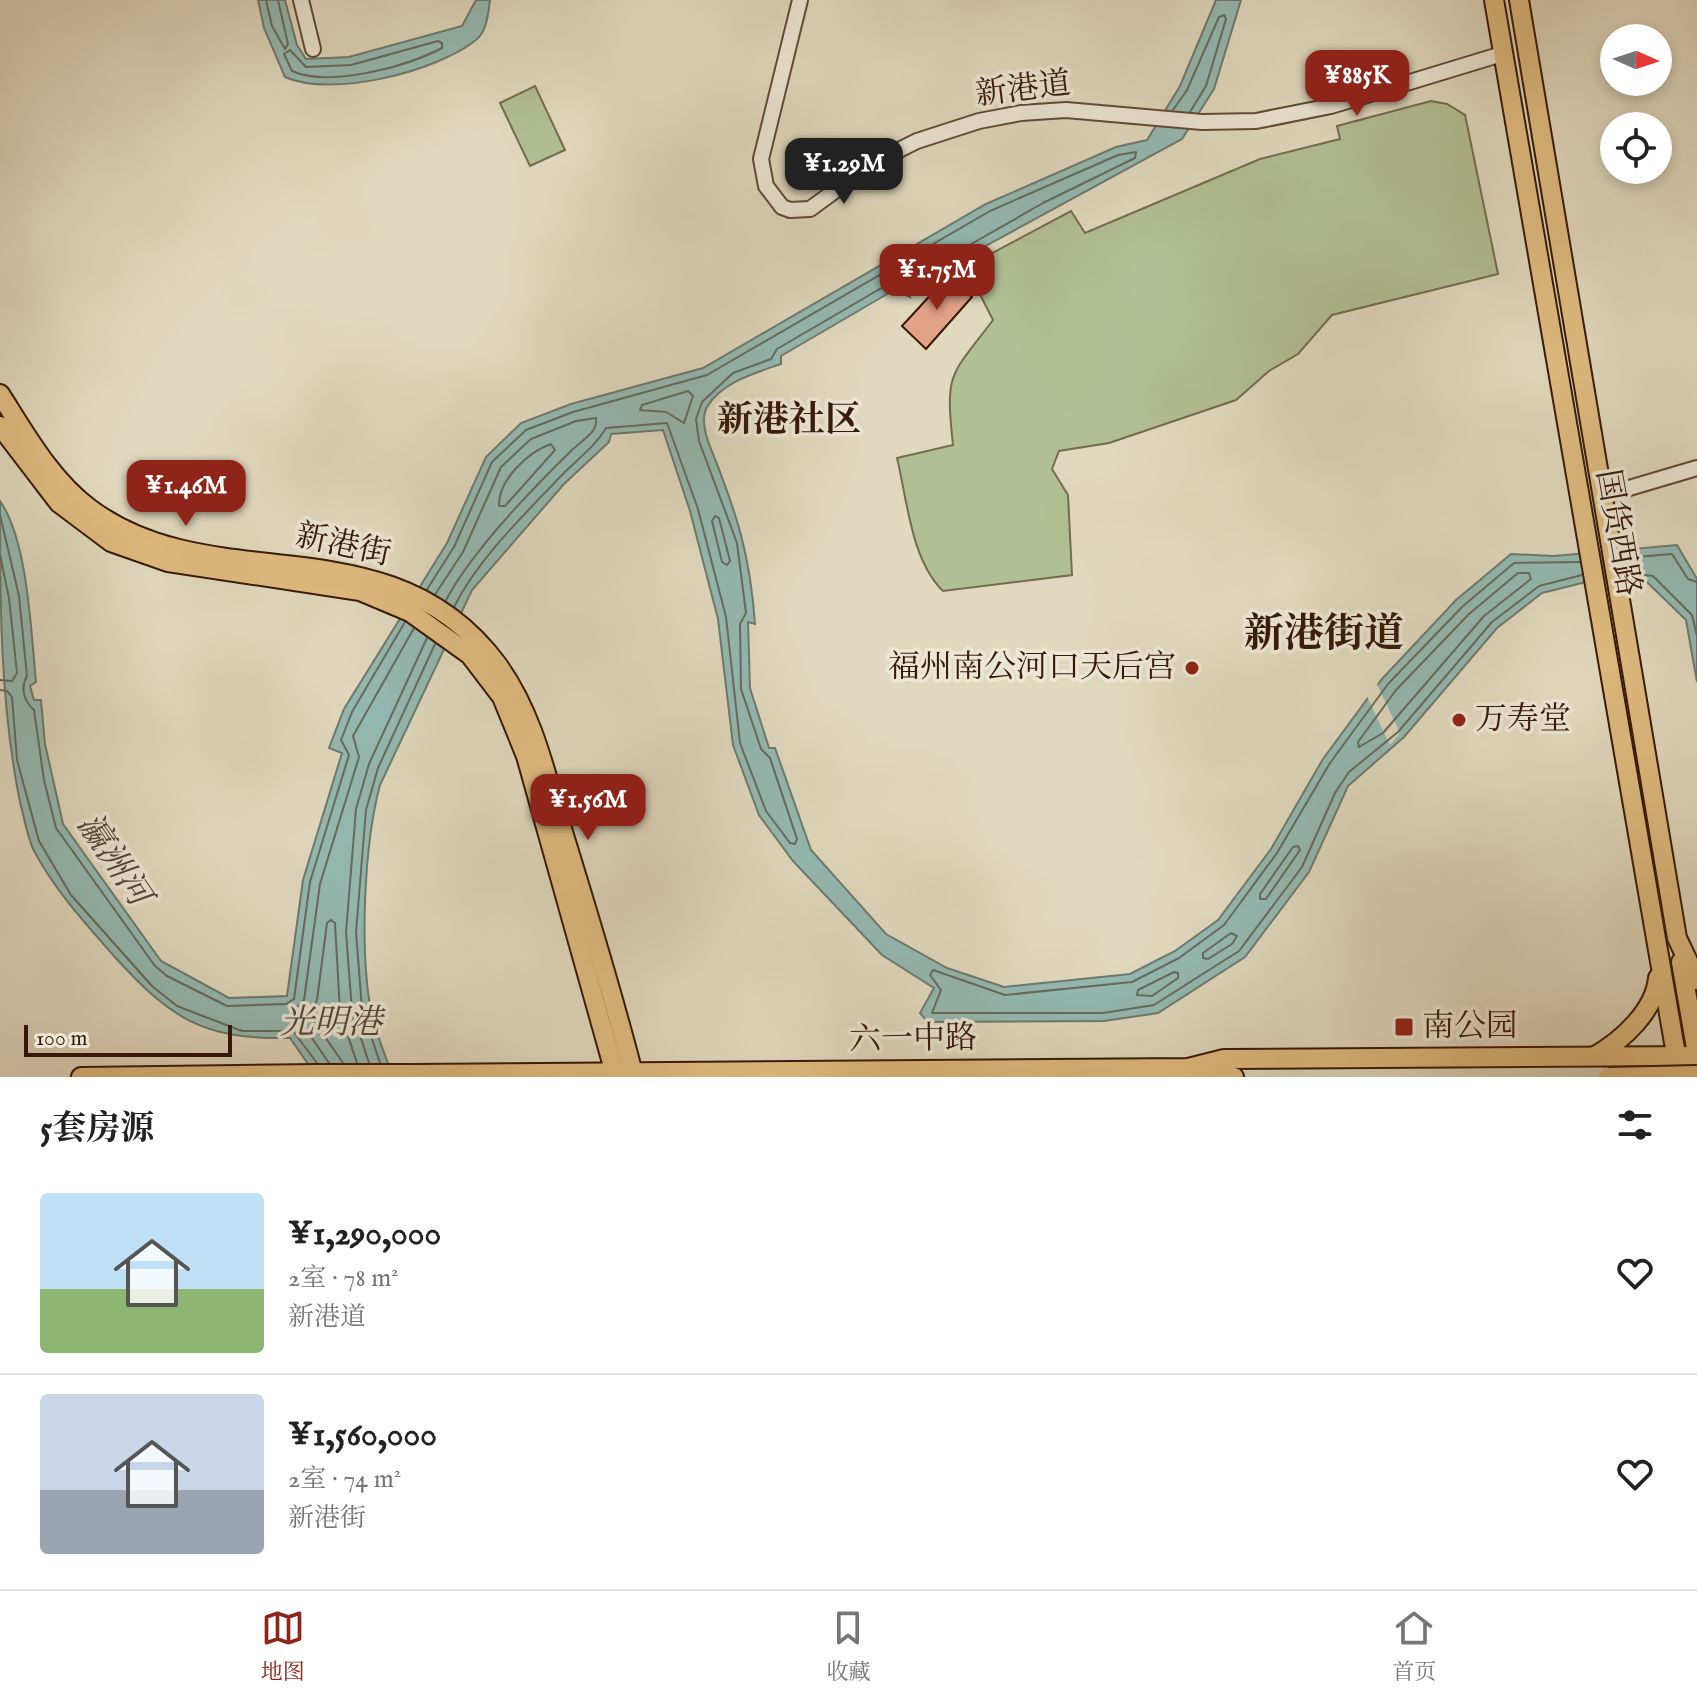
<!DOCTYPE html>
<html lang="zh">
<meta charset="utf-8">
<style>
:root{--surface:#fff;--page:#f6f6f6;--text:#222;--muted:#767676;--line:#e0e0e0;--accent:#8f2418}
body{margin:0;font-family:"IM FELL English","Noto Serif SC",serif;background:var(--page);color:var(--text);height:100vh;display:flex;flex-direction:column;font-size:30px;white-space:nowrap}
*{box-sizing:border-box;margin:0}
p{font-size:26px;color:var(--muted)}
.icon{flex:none;width:44px;height:44px;fill:none;stroke:currentColor;stroke-width:2;stroke-linecap:round;stroke-linejoin:round}
.map{position:relative;height:1077px;overflow:hidden}
.panel{display:flex;flex-direction:column;background:var(--surface);flex:1}
.panel>*{flex:none}
.needle{width:52px;rotate:93deg}
.tools{position:absolute;left:1600px;top:24px;display:grid;gap:16px}
.tools a{display:grid;place-items:center;width:72px;height:72px;border-radius:50%;background:var(--surface);box-shadow:0 4px 12px #0003;font-size:40px}
.scale{position:absolute;left:24px;bottom:20px;width:208px;box-sizing:border-box;padding-left:8px;border:4px solid #361908;border-top:0;font-size:22px;line-height:28px;white-space:nowrap;color:#361908;-webkit-text-stroke:6px #ece6d5;paint-order:stroke}
.price{position:absolute;translate:-50% -68px;padding:0 18px;border-radius:16px;background:var(--accent);color:#fff;font-size:26px;line-height:52px;filter:drop-shadow(0 2px 4px #0008)}
.price::after{content:'';position:absolute;left:50%;top:48px;width:24px;height:18px;margin-left:-12px;background:inherit;clip-path:polygon(0 0,100% 0,50% 100%)}
.price.selected{background:#222;color:#fff}
ul{padding:0;list-style:none}
li{display:flex;align-items:center;gap:24px;height:200px;padding:0 40px}
li+li{border-top:2px solid var(--line)}
li span{display:grid;place-items:center;flex:none;width:224px;height:160px;border-radius:8px;color:#555}
li>.icon{margin-inline-start:auto}
span .icon{width:96px;height:96px;fill:#fffc;stroke-width:1}
li b{font-size:34px}
h2{display:flex;justify-content:space-between;align-items:center;height:96px;padding:0 40px;font-size:34px}
.tabs{display:flex;justify-content:space-around;align-items:center;height:112px;border-top:2px solid var(--line);background:var(--surface);font-size:22px;color:var(--muted)}
.tabs a{display:grid;justify-items:center;gap:4px}
.tabs .selected{color:var(--accent)}
.map>svg:first-child{display:block}
</style>
<div class="map">
<svg width="1697" height="1077" viewBox="0 0 1697 1077">
<rect width="100%" height="100%" fill="#e1d9bf"/>
<filter id="stains"><feTurbulence type="fractalNoise" baseFrequency=".0025" numOctaves="4"/><feColorMatrix values="0 0 0 0 .2 0 0 0 0 .09 0 0 0 0 .02 0 0 0 .5 -.17"/></filter>
<radialGradient id="worn" r=".72"><stop offset=".6" stop-color="#630" stop-opacity="0"/><stop offset="1" stop-color="#630" stop-opacity=".3"/></radialGradient>
<g fill="#b1c094" stroke="#746c4e" stroke-width="2">
<polygon points="535,86 565,150 530,166 500,103"/>
<path d="M 1431,101 L 1447,104 L 1465,115 L 1498,274 L 1332,315 L 1298,354 L 1269,371 L 1236,400 L 1109,443 L 1059,451 L 1052,469 L 1068,495 L 1072,575 L 943,591 C 911,560 907,499 897,458 L 953,445 C 945,371 950,377 993,320 L 966,267 L 1071,211 L 1085,233 L 1260,159 L 1340,139 L 1337,126 Z"/>
</g>
<g fill="#94bab3" stroke="#6e7a6f" stroke-width="2">
<path d="M 258,0 L 285,0 L 297,45 L 306,59 L 349,57 L 462,26 L 476,0 L 490,0 C 488,14 487,31 476,40 C 436,72 331,98 285,77 L 264,28 Z"/>
<path d="M 1216,0 L 1241,0 L 1214,89 L 1182,139 L 934,274 L 913,279 L 907,285 L 910,297 L 894,290 L 781,356 L 781,364 C 755,373 722,382 707,407 C 700,420 706,437 711,449 C 737,514 750,554 755,624 L 748,622 L 750,688 L 769,748 L 775,748 L 811,850 L 886,934 L 947,968 L 1004,987 L 1130,974 L 1175,951 L 1218,920 L 1271,849 L 1323,759 L 1382,679 L 1456,600 L 1511,554 L 1554,556 L 1677,545 L 1697,579 L 1697,682 L 1686,620 L 1647,582 L 1594,580 L 1542,593 L 1497,628 L 1404,737 L 1348,786 L 1309,872 L 1245,957 L 1158,1013 L 1104,1021 L 928,1022 L 920,1013 L 934,988 L 882,955 L 793,861 L 759,815 L 733,745 L 718,619 L 690,511 L 663,430 L 611,434 L 609,442 L 564,484 L 472,590 L 380,785 C 364,845 360,945 370,1006 C 374,1030 385,1054 393,1077 L 317,1077 L 290,1038 C 202,1040 170,1018 113,955 C 83,921 54,889 33,849 C 27,835 24,817 20,802 C 0,704 0,601 0,501 C 28,541 31,632 36,682 L 30,686 L 34,700 L 41,700 L 45,744 L 63,824 L 161,961 L 229,998 L 287,996 L 303,880 L 342,753 L 329,748 L 344,709 L 447,543 L 486,457 L 521,423 L 571,404 L 703,368 L 986,204 L 1116,147 L 1147,140 L 1180,86 Z"/>
</g>
<polygon fill="#e1d9bf" points="1375,680 1400,733 1390,745 1366,694"/>
<g fill="none" stroke-linecap="round" stroke-linejoin="round">
<g stroke="#656a5e" stroke-width="2">
<polyline points="266,0 272,26 285,49 288,44 278,0"/>
<path d="M 438,41 L 442,43 L 442,48 C 408,66 329,88 292,71 L 284,54 L 290,50 L 306,67 L 351,65 Z"/>
<polyline points="1173,110 1187,90 1219,17 1224,15 1226,19 1206,86 1190,112"/>
<polygon points="688,391 693,396 684,423 666,412 640,410 642,405"/>
<path d="M 551,444 L 555,450 L 505,506 L 499,506 C 498,480 528,452 551,444 Z"/>
<path d="M 0,515 L 19,596 L 27,676 C 20,688 24,701 34,710 L 44,780 L 56,828 L 155,966 L 167,976 L 227,1006 L 286,1004 L 294,999 L 310,882 L 349,755 L 341,740 L 352,712 L 405,622"/>
<polygon points="715,516 719,518 730,561 727,565 722,562 712,521"/>
<polyline points="0,555 9,598 17,673 12,681 0,680"/>
<polyline points="1624,558 1672,554 1688,579 1697,582"/>
<polyline points="1580,562 1514,563 1462,607 1388,684 1330,763 1277,853 1224,925 1179,958 1132,982 1005,995 933,970 930,975 941,990 932,1013 1103,1013 1154,1005 1239,951 1302,867 1335,793 1349,772 1398,732 1492,622 1539,586 1582,575"/>
<polygon points="1518,573 1529,573 1531,579 1484,616 1383,733 1359,747 1358,742 1396,690 1469,614"/>
<polyline points="1627,573 1653,576 1692,615 1697,636"/>
<path d="M 426,591 L 454,547 L 492,462 L 526,430 L 573,412 L 707,375 L 990,211 L 1118,155 L 1136,152 L 1135,158 L 1043,203 L 931,267 L 911,271 L 899,281 L 890,283 L 777,349 L 771,359 L 733,373 L 702,402 L 696,419 L 699,441 L 737,543 L 746,613 L 740,624 L 741,689 L 761,749 L 770,758 L 797,839 L 795,844 L 790,843 L 766,811 L 740,743 L 726,617 L 698,509 L 667,423 L 606,428 C 595,447 575,461 560,477 C 523,516 478,559 454,607"/>
<path d="M 434,596 L 463,552 L 501,467 L 531,439 L 576,421 L 596,418 C 598,433 582,440 572,450 C 531,490 471,552 445,602"/>
<polyline points="0,690 7,691 12,697 17,760 39,841 71,895 152,986 177,1006 242,1031 293,1031 317,1063"/>
<polygon points="1298,846 1300,850 1266,899 1260,899 1260,894 1293,847"/>
<polygon points="1231,933 1237,936 1232,944 1208,959 1203,958 1203,953"/>
<polygon points="1174,972 1178,973 1178,978 1152,996 1137,995 1138,990"/>
<polyline points="329,1063 305,1028 289,1016 304,1000 320,884 359,757 353,736 414,628"/>
<polyline points="343,1063 310,1015 317,1000 327,923 331,920 335,923 340,1012 357,1063"/>
<polyline points="369,1063 352,1011 346,932 356,809 369,764 427,638"/>
<polyline points="380,1063 362,1009 356,932 366,810 378,768 435,644"/>
</g>
</g>
<polygon fill="#e1a287" stroke="#361908" stroke-width="2" points="949,275 972,297 926,349 902,326"/>
<g fill="none" stroke-linecap="round" stroke-linejoin="round">
<defs>
<g id="minor">
<polyline points="301,0 313,49"/>
<polyline points="800,0 761,159 766,186 782,207 790,210 810,209 873,163 917,141 979,121 1021,113 1066,110 1202,122 1256,121 1331,106 1502,54"/>
<polyline points="1602,496 1697,468"/>
</g>
<g id="major">
<polyline points="1494,0 1678,1066"/>
<polyline points="1519,0 1677,938 1697,980"/>
<path d="M 0,394 C 25,433 51,480 89,508 C 213,602 388,518 497,664 C 533,713 546,775 563,832 C 588,913 613,995 634,1077"/>
<polyline points="0,426 59,503 111,542 168,562 360,591 410,612 470,655 502,697 526,756 616,1077"/>
<polyline points="1681,962 1697,1054"/>
<path d="M 1595,1056 C 1623,1040 1655,1010 1658,978"/>
<polyline points="1195,1069 1234,1077"/>
<polyline points="414,1074 1188,1068 1224,1059 1697,1056"/>
<polyline points="81,1077 316,1074"/>
</g>
</defs>
<use href="#minor" stroke="#614936" stroke-width="18"/>
<use href="#major" stroke="#361908" stroke-width="22"/>
<use href="#minor" stroke="#ece6d5" stroke-width="14"/>
<use href="#major" stroke="#e0bc80" stroke-width="18"/>
<defs>
<g id="major-bridge">
<polyline points="316,1074 414,1074"/>
<polyline points="1608,1077 1697,1075"/>
</g>
</defs>
<use href="#major-bridge" stroke="#361908" stroke-width="22" stroke-linecap="butt"/>
<use href="#major-bridge" stroke="#e0bc80" stroke-width="18"/>
</g>
<g fill="#8f2418" stroke="#ece6d5" stroke-width="3">
<circle cx="1192" cy="668" r="8"/>
<circle cx="1459" cy="720" r="8"/>
<rect x="1394" y="1017" width="20" height="20" rx="4"/>
</g>
<g text-anchor="middle" dominant-baseline="central" stroke-width="7" stroke-linejoin="round" paint-order="stroke">
<g font-size="32" fill="#361908" stroke="#ece6d5">
<text transform="translate(1023 90) rotate(-7)">新港道</text>
<text transform="translate(1617 533) rotate(80)">国货西路</text>
<text transform="translate(343 546) rotate(12)">新港街</text>
<text transform="translate(913 1040) rotate(-1)">六一中路</text>
</g>
<g font-size="32" fill="#361908" stroke="#ece6d5" text-anchor="start">
<text x="1176" y="668" text-anchor="end">福州南公河口天后宫</text>
<text x="1475" y="720">万寿堂</text>
<text x="1422" y="1027">南公园</text>
</g>
<g font-size="34" font-style="italic" fill="#52493b" stroke="#ece6d5">
<text transform="translate(113 860) rotate(56)">瀛洲河</text>
<text x="331" y="1023">光明港</text>
</g>
<g font-size="36" font-weight="bold" fill="#361908" stroke="#ece6d5">
<text x="789" y="421">新港社区</text>
</g>
<g font-size="40" font-weight="bold" fill="#361908" stroke="#ece6d5">
<text x="1324" y="635">新港街道</text>
</g>
</g>
<rect width="100%" height="100%" filter="url(#stains)"/>
<rect width="100%" height="100%" fill="url(#worn)"/>
</svg>
<div class="tools">
<a><svg class="needle" viewBox="-14 -14 28 28"><path d="M0-13l5 13h-10z" fill="#e53935"/><path d="M0 13l5-13h-10z" fill="#767676"/></svg></a>
<a><svg class="icon" aria-label="locate" viewBox="0 0 24 24"><circle cx="12" cy="12" r="6"/><path d="M12 2v4M12 18v4M2 12h4M18 12h4"/></svg></a>
</div>
<div class="scale">100 m</div>
<b class="price" style="left:1357px;top:118px">¥885K</b>
<b class="price selected" style="left:844px;top:206px">¥1.29M</b>
<b class="price" style="left:937px;top:312px">¥1.75M</b>
<b class="price" style="left:186px;top:528px">¥1.46M</b>
<b class="price" style="left:588px;top:842px">¥1.56M</b>
</div>
<section class="panel">
<h2>5套房源<svg class="icon" aria-label="filters" viewBox="0 0 24 24"><path d="M4 7h16M4 17h16"/><circle cx="9" cy="7" r="2"/><circle cx="15" cy="17" r="2"/></svg></h2>
<ul>
<li><span style="background:linear-gradient(#bfe0f5 60%,#8fb573 0)"><svg class="icon" aria-label="home" viewBox="0 0 24 24"><path d="M3 11l9-7 9 7M6 9v11h12V9"/></svg></span><div><b>¥1,290,000</b><p>2室 · 78 m²</p><p>新港道</p></div><svg class="icon" aria-label="heart" viewBox="0 0 24 24"><path d="M12 20l-8-8c-3-5 5-10 8-4 3-6 11-1 8 4z"/></svg></li>
<li><span style="background:linear-gradient(#c9d6e8 60%,#9aa5b1 0)"><svg class="icon" aria-label="home" viewBox="0 0 24 24"><path d="M3 11l9-7 9 7M6 9v11h12V9"/></svg></span><div><b>¥1,560,000</b><p>2室 · 74 m²</p><p>新港街</p></div><svg class="icon" aria-label="heart" viewBox="0 0 24 24"><path d="M12 20l-8-8c-3-5 5-10 8-4 3-6 11-1 8 4z"/></svg></li>
</ul>
</section>
<nav class="tabs">
<a class="selected"><svg class="icon" aria-label="map" viewBox="0 0 24 24"><path d="M3 6l6-2 6 2 6-2v14l-6 2-6-2-6 2zM9 4v14M15 6v14"/></svg>地图</a>
<a><svg class="icon" aria-label="saved" viewBox="0 0 24 24"><path d="M7 4h10v16l-5-4-5 4z"/></svg>收藏</a>
<a><svg class="icon" aria-label="home" viewBox="0 0 24 24"><path d="M3 11l9-7 9 7M6 9v11h12V9"/></svg>首页</a>
</nav>
